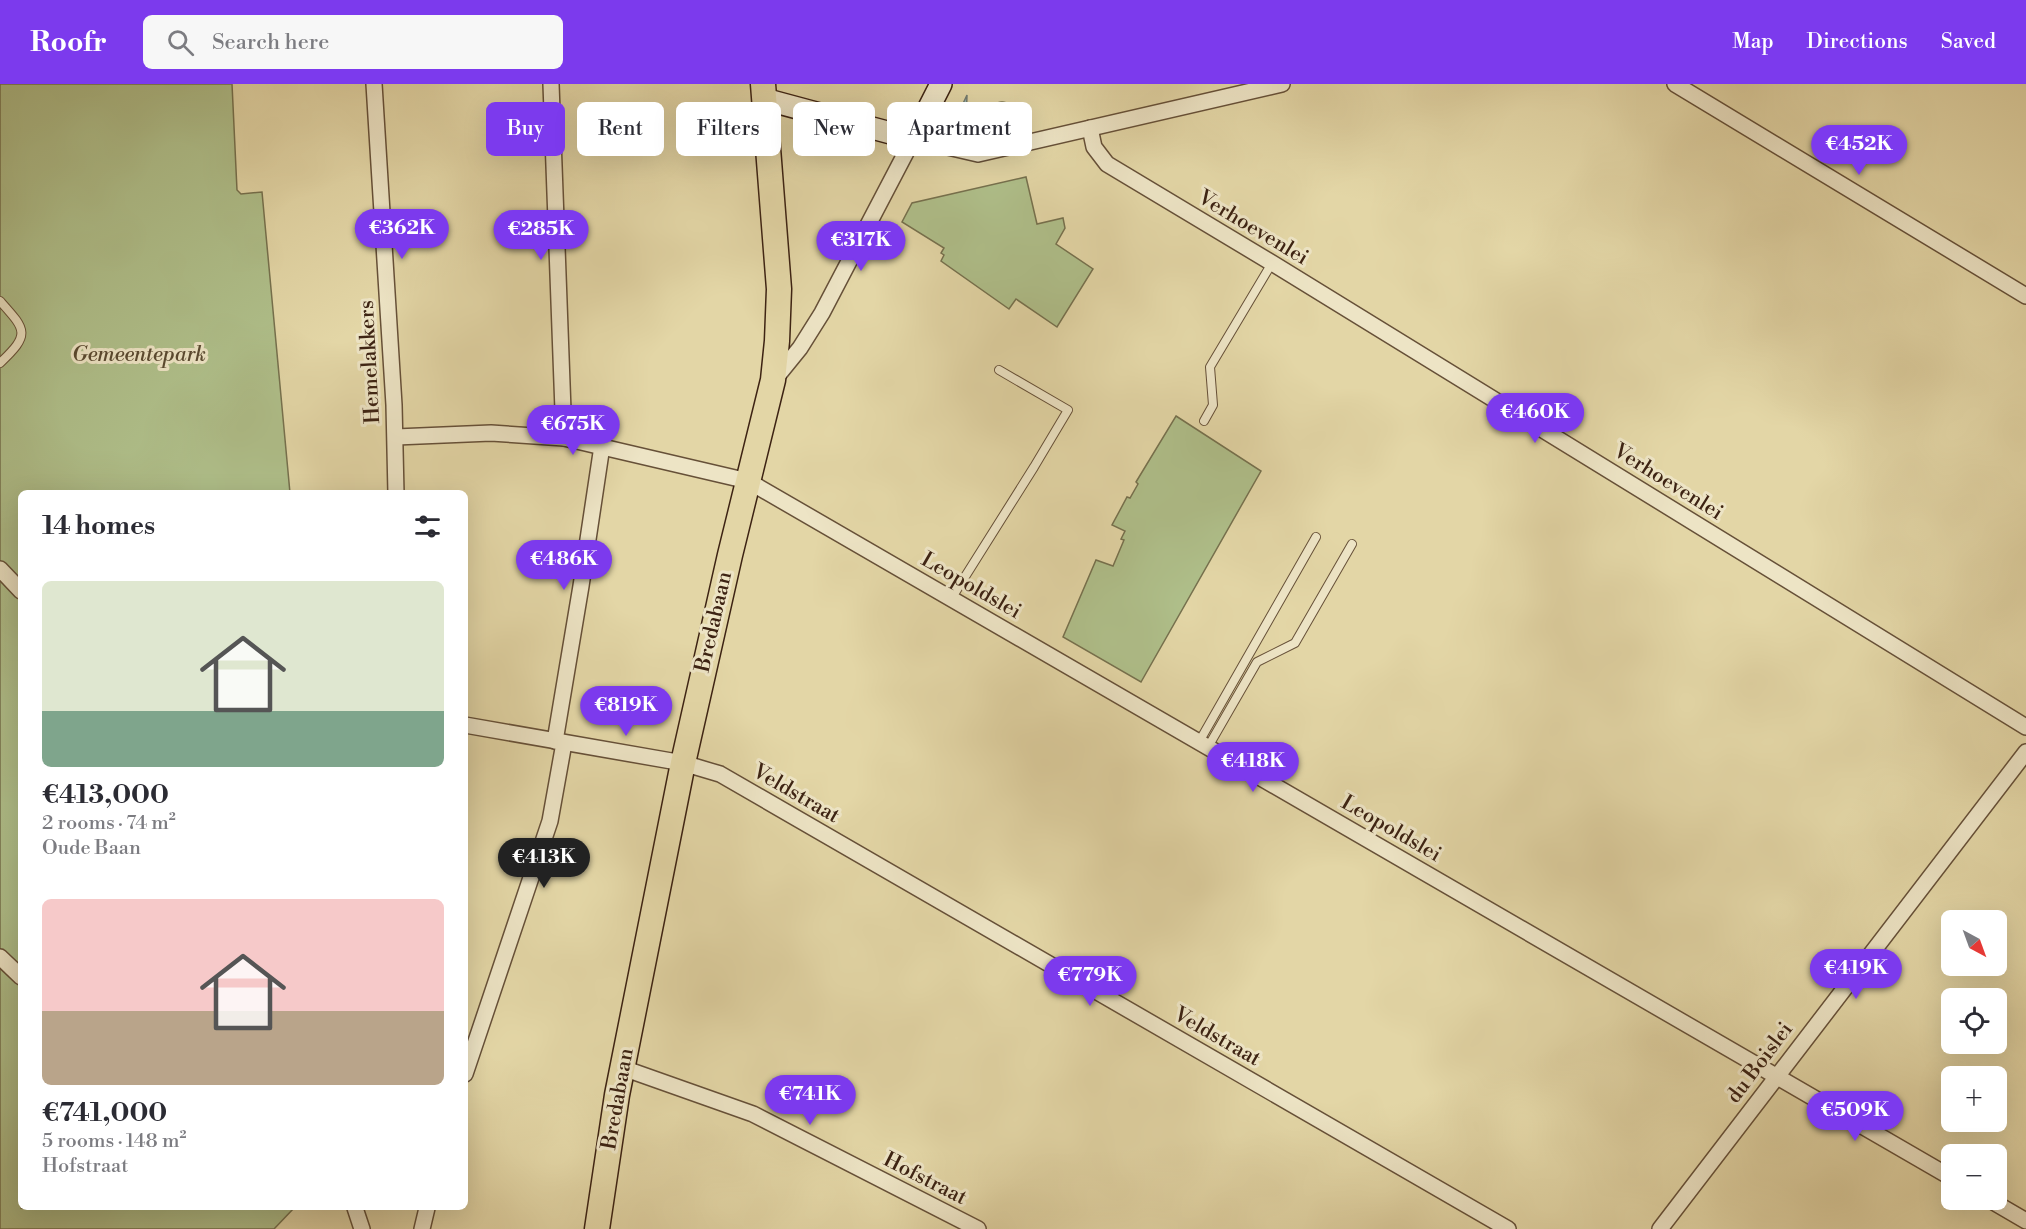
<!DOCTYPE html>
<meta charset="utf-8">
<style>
:root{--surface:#fff;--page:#f7f7f7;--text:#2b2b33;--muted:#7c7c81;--accent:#7c3aed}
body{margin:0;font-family:"Libre Bodoni",serif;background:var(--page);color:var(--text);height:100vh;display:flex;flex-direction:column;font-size:22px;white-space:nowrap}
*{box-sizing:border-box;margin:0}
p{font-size:20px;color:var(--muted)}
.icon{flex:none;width:33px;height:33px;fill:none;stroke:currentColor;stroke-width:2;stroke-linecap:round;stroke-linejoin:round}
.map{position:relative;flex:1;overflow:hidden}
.sheet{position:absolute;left:18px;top:406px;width:450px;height:720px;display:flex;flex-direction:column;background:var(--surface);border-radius:9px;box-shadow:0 6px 24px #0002}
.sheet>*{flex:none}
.top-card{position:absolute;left:486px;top:18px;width:570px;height:54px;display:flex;gap:12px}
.needle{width:39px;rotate:139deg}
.tools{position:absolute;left:1941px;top:826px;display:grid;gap:12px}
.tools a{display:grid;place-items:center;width:66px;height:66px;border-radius:9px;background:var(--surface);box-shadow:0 6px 24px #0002;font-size:30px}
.price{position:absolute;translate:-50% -51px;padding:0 14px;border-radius:21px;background:var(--accent);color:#fff;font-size:20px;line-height:39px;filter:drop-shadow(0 2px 3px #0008)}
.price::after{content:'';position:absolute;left:50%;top:36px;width:18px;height:14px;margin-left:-9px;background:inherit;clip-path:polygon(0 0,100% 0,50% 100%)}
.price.active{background:#222;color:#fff}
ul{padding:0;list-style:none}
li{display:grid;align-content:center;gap:12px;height:318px;padding:0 24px}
li span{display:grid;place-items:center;height:186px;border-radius:9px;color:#555}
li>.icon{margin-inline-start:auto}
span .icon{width:108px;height:108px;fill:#fffc;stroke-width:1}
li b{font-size:26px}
h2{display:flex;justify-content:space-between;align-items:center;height:72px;padding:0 24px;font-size:26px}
.chip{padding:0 21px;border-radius:9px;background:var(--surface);box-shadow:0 6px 24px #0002;font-size:21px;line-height:54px}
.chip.active{background:var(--accent);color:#fff}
header{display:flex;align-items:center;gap:36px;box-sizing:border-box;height:84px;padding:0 30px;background:var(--accent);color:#fff}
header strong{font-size:28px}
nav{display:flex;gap:33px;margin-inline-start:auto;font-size:21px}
.search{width:420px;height:54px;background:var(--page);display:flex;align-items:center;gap:15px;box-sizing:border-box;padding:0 21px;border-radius:9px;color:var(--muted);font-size:22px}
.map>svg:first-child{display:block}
</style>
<header>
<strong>Roofr</strong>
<div class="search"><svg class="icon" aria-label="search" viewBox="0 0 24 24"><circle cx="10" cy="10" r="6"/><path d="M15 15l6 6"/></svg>Search here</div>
<nav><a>Map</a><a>Directions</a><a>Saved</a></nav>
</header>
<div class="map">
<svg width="2026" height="1145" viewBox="0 0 2026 1145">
<defs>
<pattern id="grass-dots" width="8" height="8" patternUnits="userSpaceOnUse" patternTransform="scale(1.5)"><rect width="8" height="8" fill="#afbf8a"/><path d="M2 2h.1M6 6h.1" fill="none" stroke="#909b70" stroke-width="1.8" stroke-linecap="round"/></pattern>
</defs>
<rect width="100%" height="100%" fill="#e3d6a6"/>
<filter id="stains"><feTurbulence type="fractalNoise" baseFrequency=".00333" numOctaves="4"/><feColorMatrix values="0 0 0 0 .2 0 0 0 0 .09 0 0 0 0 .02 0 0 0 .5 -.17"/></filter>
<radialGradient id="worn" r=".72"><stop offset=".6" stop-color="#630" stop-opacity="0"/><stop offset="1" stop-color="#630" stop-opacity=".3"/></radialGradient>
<circle fill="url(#grass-dots)" stroke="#76714e" stroke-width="1.5" cx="1002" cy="28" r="10"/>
<g fill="#afbf8a" stroke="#76714e" stroke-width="1.5">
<polygon points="0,0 232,0 237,106 241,110 262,108 290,409 21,410 21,1124 294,1124 274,1145 0,1145"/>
<polygon points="1026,93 1037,140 1063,134 1065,144 1056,160 1093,185 1057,243 1016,215 1009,225 941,177 944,171 941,169 944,164 902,138 912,119"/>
<polygon points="1176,332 1261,387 1141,598 1063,553 1096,476 1113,482 1124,456 1121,455 1125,447 1112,441 1127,413 1130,414 1138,400 1136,398"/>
</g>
<path fill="#97b7b0" stroke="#737c71" stroke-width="1.5" d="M 967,11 L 966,40 L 971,45 L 991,51 C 978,54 966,55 954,47 L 953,41 Z"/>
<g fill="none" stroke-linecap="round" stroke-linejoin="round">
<defs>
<g id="lane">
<path d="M 0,217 C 26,246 31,250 0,279"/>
<polyline points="1204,337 1213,321 1210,283 1272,179"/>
<polyline points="951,515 1034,383 1068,326 999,286"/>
<polyline points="1199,658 1316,453"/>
<polyline points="1208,663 1257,578 1295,559 1352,460"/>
</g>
<g id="street">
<polyline points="374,0 394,321 396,410"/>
<polyline points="551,0 564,354"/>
<polyline points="1675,0 2026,212"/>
<polyline points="1090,44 1094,63 1107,80 1272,179 2026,643"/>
<polyline points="774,296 800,264 822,229 913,55 978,70 1282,0"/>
<polyline points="396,353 491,349 564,354 748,397 1952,1094"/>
<polyline points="0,485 21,507"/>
<polyline points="465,641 683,679 720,690 1508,1145"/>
<polyline points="555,657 581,502 602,362"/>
<polyline points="0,873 21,893"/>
<polyline points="623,984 753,1030 978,1145"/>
<polyline points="465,990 550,737 564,659"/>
<polyline points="1990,1116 2026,1137"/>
<polyline points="355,1124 362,1145"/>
<polyline points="422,1145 427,1124"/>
<polyline points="1660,1145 2026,668"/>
</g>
<polyline id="secondary" points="764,15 913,55 941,0"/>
<polyline id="primary" points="597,1145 617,1011 683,679 730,471 773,296 777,257 779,205 763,0"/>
</defs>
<use href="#lane" stroke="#665038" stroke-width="10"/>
<use href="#street" stroke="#665038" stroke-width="18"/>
<use href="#secondary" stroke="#3d2313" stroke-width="24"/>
<use href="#primary" stroke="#3d2313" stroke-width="27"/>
<use href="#lane" stroke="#ede4c5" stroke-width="8"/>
<use href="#street" stroke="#ede4c5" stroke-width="15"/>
<use href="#secondary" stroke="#ede4c5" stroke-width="21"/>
<use href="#primary" stroke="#e3d6a6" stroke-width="24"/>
</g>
<g text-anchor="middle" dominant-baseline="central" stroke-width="6" stroke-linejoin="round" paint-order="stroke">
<g font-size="21" fill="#3d2313" stroke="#ede4c5">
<text transform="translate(1253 144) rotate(31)">Verhoevenlei</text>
<text transform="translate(370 278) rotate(-93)">Hemelakkers</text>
<text transform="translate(1668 398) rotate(32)">Verhoevenlei</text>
<text transform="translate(971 502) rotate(30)">Leopoldslei</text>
<text transform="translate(714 538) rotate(-77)">Bredabaan</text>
<text transform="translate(796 710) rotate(30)">Veldstraat</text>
<text transform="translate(1391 745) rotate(30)">Leopoldslei</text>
<text transform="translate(1217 953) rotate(30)">Veldstraat</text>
<text transform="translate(1760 979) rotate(-53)">du Boislei</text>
<text transform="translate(618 1015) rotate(-80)">Bredabaan</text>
<text transform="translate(925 1095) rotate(27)">Hofstraat</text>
</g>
<g font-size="21" font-style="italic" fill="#5a4a31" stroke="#ede4c5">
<text x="139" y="271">Gemeentepark</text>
</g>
</g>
<rect width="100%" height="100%" filter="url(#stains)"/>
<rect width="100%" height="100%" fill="url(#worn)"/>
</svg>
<div class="tools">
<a><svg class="needle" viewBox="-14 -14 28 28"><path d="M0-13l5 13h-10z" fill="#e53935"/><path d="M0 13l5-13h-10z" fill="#7c7c81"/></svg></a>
<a><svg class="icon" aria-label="locate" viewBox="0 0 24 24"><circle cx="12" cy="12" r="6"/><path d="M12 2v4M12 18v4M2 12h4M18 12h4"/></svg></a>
<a>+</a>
<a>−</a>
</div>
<b class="price" style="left:1859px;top:92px">€452K</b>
<b class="price" style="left:402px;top:176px">€362K</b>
<b class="price" style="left:541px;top:177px">€285K</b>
<b class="price" style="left:861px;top:188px">€317K</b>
<b class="price" style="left:1535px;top:360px">€460K</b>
<b class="price" style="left:573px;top:372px">€675K</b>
<b class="price" style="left:564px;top:507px">€486K</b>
<b class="price" style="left:626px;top:653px">€819K</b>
<b class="price" style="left:1253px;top:709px">€418K</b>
<b class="price active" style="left:544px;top:805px">€413K</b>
<b class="price" style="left:1856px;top:916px">€419K</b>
<b class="price" style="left:1090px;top:923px">€779K</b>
<b class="price" style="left:810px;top:1042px">€741K</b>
<b class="price" style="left:1855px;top:1058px">€509K</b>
<div class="top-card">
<a class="chip active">Buy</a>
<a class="chip">Rent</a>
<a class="chip">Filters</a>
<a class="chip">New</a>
<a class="chip">Apartment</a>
</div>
<section class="sheet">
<h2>14 homes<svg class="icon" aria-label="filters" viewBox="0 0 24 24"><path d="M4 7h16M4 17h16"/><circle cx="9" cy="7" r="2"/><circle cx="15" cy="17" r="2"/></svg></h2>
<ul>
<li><span style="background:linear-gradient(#dfe7d0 70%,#7fa58c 0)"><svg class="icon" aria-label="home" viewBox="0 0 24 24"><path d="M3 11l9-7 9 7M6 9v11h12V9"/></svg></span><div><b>€413,000</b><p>2 rooms · 74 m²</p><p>Oude Baan</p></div></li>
<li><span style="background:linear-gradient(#f6c9c9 60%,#b9a48a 0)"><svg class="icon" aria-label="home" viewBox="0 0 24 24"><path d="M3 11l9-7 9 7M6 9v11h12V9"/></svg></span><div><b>€741,000</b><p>5 rooms · 148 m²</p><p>Hofstraat</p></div></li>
</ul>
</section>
</div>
